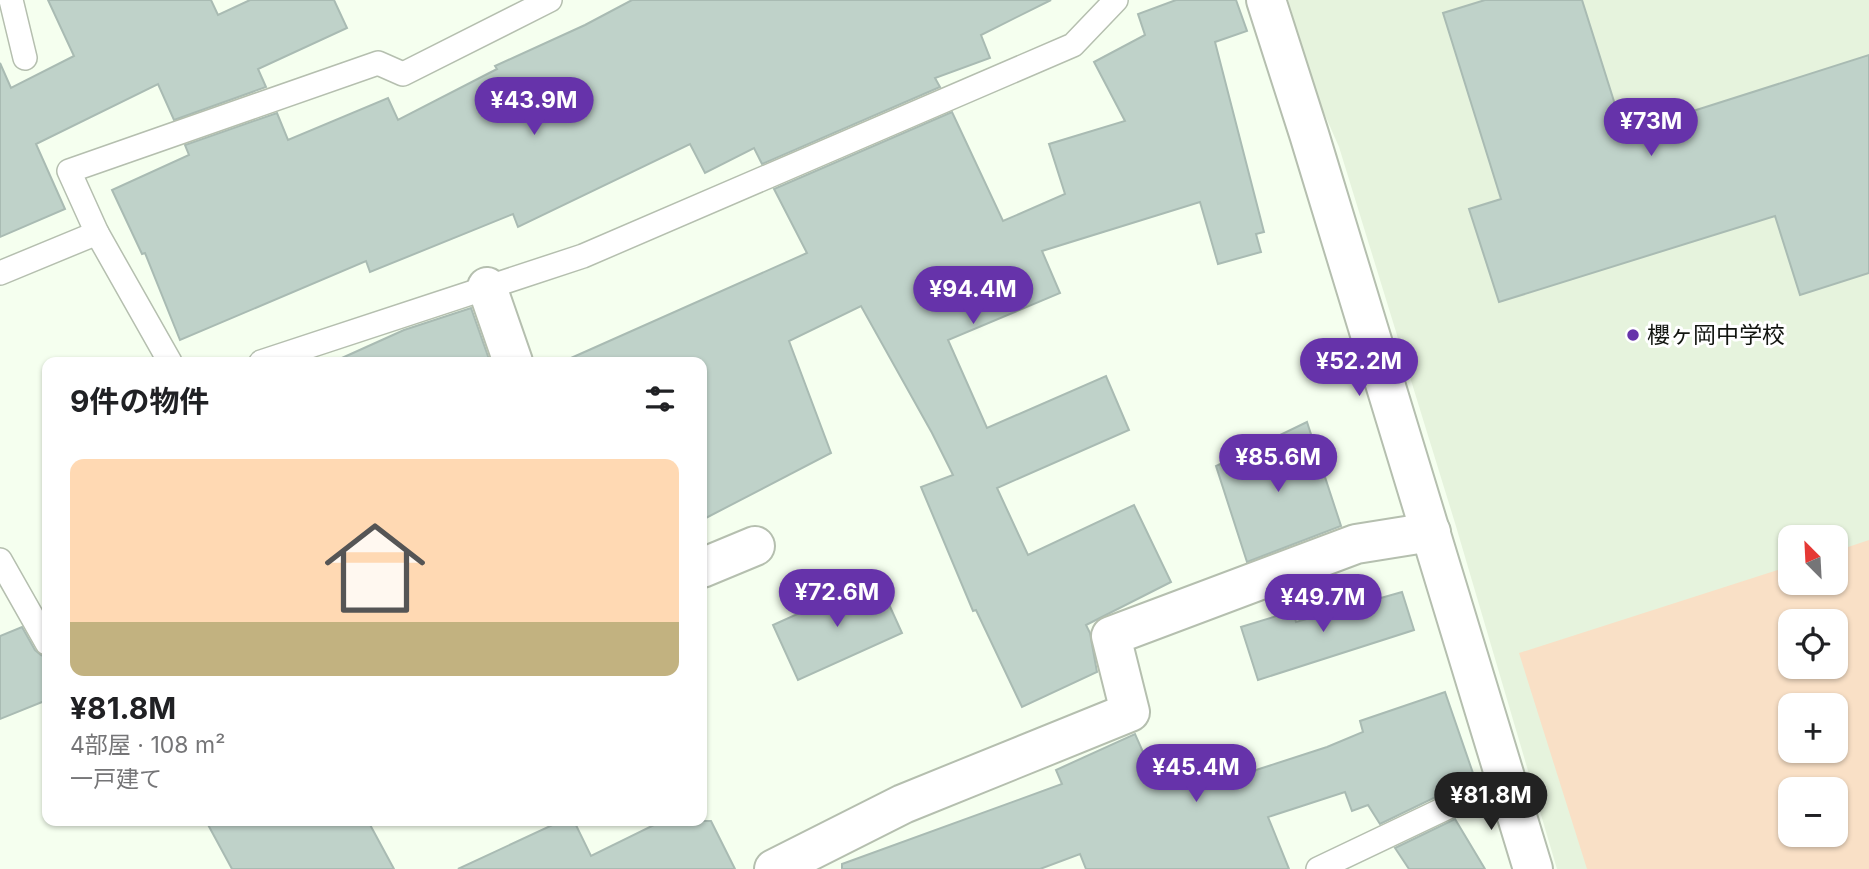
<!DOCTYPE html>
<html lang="ja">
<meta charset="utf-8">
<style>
:root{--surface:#fff;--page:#f2f2f2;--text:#202124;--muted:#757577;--line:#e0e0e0;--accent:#63a}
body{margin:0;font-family:Inter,"Noto Sans JP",sans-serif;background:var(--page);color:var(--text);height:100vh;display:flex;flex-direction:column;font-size:26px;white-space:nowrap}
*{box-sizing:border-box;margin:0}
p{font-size:23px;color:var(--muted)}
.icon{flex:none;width:38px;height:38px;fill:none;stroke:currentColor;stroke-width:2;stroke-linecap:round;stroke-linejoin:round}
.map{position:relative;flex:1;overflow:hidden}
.drawer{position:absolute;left:42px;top:357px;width:665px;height:469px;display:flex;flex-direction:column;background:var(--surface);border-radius:14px;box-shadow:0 2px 5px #0004}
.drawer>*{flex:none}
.needle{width:46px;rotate:336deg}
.tools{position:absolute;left:1778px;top:525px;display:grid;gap:14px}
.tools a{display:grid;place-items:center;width:70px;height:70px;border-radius:14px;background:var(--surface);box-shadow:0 2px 5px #0004;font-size:35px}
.price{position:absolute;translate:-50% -60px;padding:0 16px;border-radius:24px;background:var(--accent);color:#fff;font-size:23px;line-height:46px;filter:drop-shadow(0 2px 4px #0008)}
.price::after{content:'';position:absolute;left:50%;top:42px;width:21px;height:16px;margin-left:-10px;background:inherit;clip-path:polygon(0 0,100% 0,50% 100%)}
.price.current{background:#222;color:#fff}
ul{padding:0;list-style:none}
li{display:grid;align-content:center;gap:14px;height:371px;padding:0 28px}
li+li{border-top:2px solid var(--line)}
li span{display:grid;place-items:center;height:217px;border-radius:14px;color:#555}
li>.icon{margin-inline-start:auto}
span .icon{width:126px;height:126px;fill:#fffc;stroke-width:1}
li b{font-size:30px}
h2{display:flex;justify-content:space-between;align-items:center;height:84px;padding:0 28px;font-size:30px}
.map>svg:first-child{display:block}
</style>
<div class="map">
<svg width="1869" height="869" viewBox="0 0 1869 869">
<rect width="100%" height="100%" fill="#f5ffef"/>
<path fill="#e6f3dd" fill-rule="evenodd" d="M 1288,0 L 1869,0 L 1869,869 L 1557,869 L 1455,523 L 1339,147 L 1317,97 ZM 1790,537 L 1836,537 L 1836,583 L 1790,583 ZM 1790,621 L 1836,621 L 1836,667 L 1790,667 ZM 1790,705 L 1836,705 L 1836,751 L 1790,751 ZM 1790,789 L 1836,789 L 1836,835 L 1790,835 Z"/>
<path fill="#f9e0c6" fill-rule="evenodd" d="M 1869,540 L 1869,869 L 1587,869 L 1519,653 L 1790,566 L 1790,583 L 1836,583 L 1836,551 ZM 1790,621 L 1836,621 L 1836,667 L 1790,667 ZM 1790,705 L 1836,705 L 1836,751 L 1790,751 ZM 1790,789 L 1836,789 L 1836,835 L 1790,835 Z"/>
<g fill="#bfd2c9" stroke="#a9bbb3" stroke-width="2">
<polygon points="48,0 211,0 218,15 250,0 334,0 347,28 258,69 266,87 174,120 158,84 36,144 65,209 0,237 0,63 11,88 74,56"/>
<polygon points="632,0 1051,0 981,35 990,58 935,78 940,87 762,164 754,148 705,173 690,144 518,227 513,214 370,272 366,261 180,340 145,253 142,254 112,190 189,155 185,145 277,113 288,140 388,98 398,120 497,69 495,66 585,25"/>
<polygon points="1176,0 1236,0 1247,31 1215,42 1264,232 1256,234 1261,252 1218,264 1200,202 1042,251 1060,293 948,340 987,428 1106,376 1129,430 997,488 1028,555 1134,505 1171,582 1086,625 1090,633 1097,672 1022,707 976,610 973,611 921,487 953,475 932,433 861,306 789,341 831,453 702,520 702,362 562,362 807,253 774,189 952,112 1003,221 1065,194 1049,144 1125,121 1094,62 1145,35 1138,14"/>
<polygon points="1485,0 1582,0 1624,133 1869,55 1869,273 1800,295 1775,216 1499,302 1469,209 1501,199 1443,13"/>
<polygon points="471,308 490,362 333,362 404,330"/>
<polygon points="1307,422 1341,526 1247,562 1216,466"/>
<polygon points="877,578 902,633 798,680 773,625"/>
<polygon points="1402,592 1414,630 1258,680 1241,627 1293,611 1296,622"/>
<polygon points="22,627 35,650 41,655 47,657 47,700 0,719 0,636"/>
<polygon points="1445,692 1475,779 1438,793 1440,795 1380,824 1368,805 1352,811 1345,792 1268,817 1289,869 1086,869 1080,854 1040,869 842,869 842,864 1062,784 1056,770 1135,734 1159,788 1249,758 1253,771 1327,747 1363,732 1360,721"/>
<polygon points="1455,819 1485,869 1409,869 1395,848"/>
<polygon points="206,821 368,821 394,869 232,869"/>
<polygon points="561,821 574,821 591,856 662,821 711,821 735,869 458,869"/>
</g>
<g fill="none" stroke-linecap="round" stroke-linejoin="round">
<defs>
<g id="service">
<polyline points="11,0 25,58"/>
<polyline points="0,273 97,233"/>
<polyline points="170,362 97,233 69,171 378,63 403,74 550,0"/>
<polyline points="261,362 583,256 1073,45 1116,0"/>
<polyline points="0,560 47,643"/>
<polyline points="1318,869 1507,779"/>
</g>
<g id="minor">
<polyline points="1266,0 1309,134 1533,869"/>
<polyline points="487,287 513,362"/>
<polyline points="702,568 755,546"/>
<polyline points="774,869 903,804 1130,712 1111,636 1356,544 1431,532"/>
</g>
</defs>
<use href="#service" stroke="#b5bfaf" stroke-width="26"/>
<use href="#minor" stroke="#b5bfaf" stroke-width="42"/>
<use href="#service" stroke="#fff" stroke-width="23"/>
<use href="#minor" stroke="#fff" stroke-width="38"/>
</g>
<circle fill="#63a" stroke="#fff" stroke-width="2.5" cx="1633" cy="335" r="7"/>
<g text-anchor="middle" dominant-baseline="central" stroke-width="6" stroke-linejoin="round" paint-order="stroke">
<g font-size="23" fill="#121510" stroke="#fff" text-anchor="start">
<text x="1647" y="335">櫻ヶ岡中学校</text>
</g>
</g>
</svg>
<div class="tools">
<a><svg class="needle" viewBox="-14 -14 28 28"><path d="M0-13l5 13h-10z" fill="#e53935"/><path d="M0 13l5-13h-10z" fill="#757577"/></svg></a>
<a><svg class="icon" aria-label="locate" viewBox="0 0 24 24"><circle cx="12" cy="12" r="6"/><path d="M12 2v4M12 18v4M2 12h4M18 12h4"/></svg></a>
<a>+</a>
<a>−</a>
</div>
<b class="price" style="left:534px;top:137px">¥43.9M</b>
<b class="price" style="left:1651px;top:158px">¥73M</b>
<b class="price" style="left:973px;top:326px">¥94.4M</b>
<b class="price" style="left:1359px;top:398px">¥52.2M</b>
<b class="price" style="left:1278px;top:494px">¥85.6M</b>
<b class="price" style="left:837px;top:629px">¥72.6M</b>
<b class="price" style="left:1323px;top:634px">¥49.7M</b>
<b class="price" style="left:1196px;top:804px">¥45.4M</b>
<b class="price current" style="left:1491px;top:832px">¥81.8M</b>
<section class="drawer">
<h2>9件の物件<svg class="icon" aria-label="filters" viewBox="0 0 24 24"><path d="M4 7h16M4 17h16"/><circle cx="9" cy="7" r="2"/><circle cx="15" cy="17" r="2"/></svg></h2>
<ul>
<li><span style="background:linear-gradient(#ffd9b3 75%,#c2b280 0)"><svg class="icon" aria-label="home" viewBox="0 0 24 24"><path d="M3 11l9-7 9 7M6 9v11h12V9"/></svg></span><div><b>¥81.8M</b><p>4部屋 · 108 m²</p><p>一戸建て</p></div></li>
</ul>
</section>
</div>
